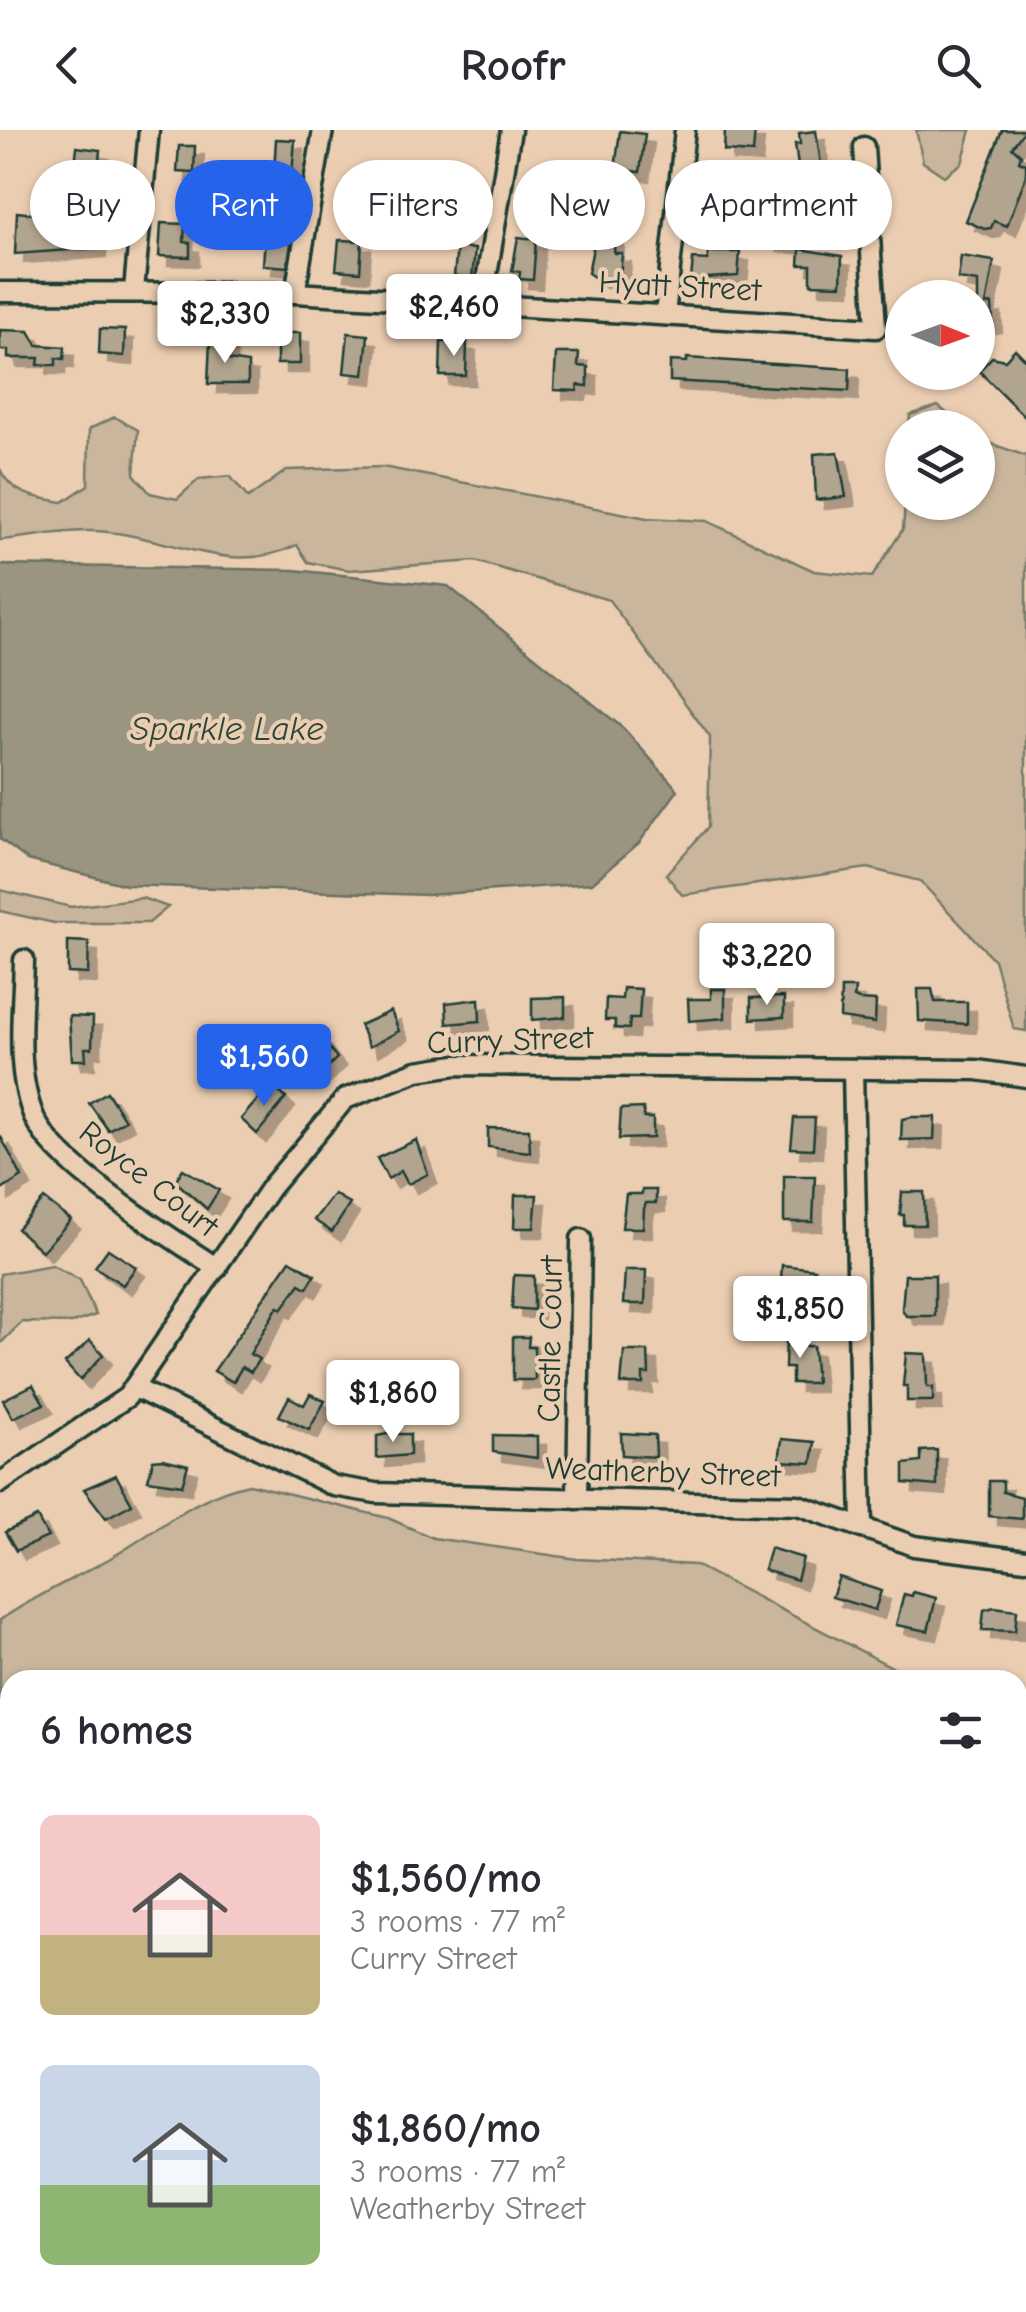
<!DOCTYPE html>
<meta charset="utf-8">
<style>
:root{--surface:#fff;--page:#f2f2f3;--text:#2b2b33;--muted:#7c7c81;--accent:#2563eb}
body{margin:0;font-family:"Comic Neue",sans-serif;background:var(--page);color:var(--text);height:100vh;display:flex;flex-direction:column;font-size:38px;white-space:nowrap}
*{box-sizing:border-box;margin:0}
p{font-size:32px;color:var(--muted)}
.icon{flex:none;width:55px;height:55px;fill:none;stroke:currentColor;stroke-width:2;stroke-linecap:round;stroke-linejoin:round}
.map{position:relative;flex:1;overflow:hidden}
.details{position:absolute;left:0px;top:1540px;width:1028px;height:642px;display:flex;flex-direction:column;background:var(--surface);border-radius:30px 30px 0 0;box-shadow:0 2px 8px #0004}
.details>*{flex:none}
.guide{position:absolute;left:30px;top:30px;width:968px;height:90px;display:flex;gap:20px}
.needle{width:65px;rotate:91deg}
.controls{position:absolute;left:885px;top:150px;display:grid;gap:20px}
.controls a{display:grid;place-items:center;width:110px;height:110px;border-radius:50%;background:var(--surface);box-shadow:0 2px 8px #0004;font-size:50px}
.price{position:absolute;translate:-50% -85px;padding:0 22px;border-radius:10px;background:#fff;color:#222;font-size:32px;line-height:65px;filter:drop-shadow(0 2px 5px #0008)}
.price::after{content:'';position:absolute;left:50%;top:60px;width:30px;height:22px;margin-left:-15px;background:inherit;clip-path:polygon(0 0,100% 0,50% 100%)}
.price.active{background:var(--accent);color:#fff}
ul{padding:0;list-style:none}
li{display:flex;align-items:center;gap:30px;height:250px;padding:0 40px}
li span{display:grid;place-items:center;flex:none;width:280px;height:200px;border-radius:15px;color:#555}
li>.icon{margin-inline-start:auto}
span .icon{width:120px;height:120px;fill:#fffc;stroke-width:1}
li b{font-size:42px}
h2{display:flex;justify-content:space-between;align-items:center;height:120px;padding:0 40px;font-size:42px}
.pill{padding:0 35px;border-radius:45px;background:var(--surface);box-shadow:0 2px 8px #0004;font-size:35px;line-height:90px}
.pill.active{background:var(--accent);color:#fff}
header{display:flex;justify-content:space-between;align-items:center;height:130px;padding:0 40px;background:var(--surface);font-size:45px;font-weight:800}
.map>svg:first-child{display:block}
</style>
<header><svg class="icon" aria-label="back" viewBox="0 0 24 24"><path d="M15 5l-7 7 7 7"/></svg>Roofr<svg class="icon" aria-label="search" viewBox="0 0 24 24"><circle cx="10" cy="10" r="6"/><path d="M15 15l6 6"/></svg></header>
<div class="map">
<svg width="1026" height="2182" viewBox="0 0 1026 2182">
<defs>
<filter id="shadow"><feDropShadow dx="9" dy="9" stdDeviation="0" flood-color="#0004"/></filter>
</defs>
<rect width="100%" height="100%" fill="#ebceb2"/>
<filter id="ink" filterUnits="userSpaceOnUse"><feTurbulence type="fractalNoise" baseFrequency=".01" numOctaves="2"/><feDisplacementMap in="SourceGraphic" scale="20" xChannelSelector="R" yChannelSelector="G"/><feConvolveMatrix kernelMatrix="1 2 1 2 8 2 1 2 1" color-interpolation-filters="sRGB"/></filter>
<g filter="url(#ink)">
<g fill="#cab69d" stroke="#747a68" stroke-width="2.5">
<polygon points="916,0 971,0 962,33 944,46 923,32"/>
<polygon points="938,276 964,297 909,297 910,285"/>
<path d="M 115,287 L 138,300 L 134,344 L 150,363 L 177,369 L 199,349 L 230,346 L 248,368 L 287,340 L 383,337 L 647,388 L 707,391 L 814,441 L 872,447 L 903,399 L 905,373 L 978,372 L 978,309 L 1026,326 L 1026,901 L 1014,899 L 994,830 L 920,751 L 868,738 L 682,765 L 666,744 L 708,697 L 710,607 L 609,470 L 475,431 L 349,440 L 308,432 L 297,415 C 232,447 174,408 108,402 C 74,398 34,407 0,410 L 0,339 C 11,365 38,368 63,372 L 88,355 L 89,299 Z"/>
<polygon points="0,760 71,777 142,768 168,777 149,793 54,793 0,781"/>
<polygon points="52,1135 80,1150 96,1185 72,1193 22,1192 0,1214 0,1144"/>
<path d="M 249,1354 L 388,1388 L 433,1408 L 577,1429 L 695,1435 L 917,1550 L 10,1550 L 10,2172 L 1018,2172 L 1018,1583 L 1026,1583 L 1026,2182 L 0,2182 L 0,1490 C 35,1466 71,1450 107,1430 C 155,1404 194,1365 249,1354 Z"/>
</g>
<polygon fill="#9a9480" stroke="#697162" stroke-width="2.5" points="0,435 294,440 448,456 624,599 678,660 639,713 592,753 427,765 126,755 28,730 0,709"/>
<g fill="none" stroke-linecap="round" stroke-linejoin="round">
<g stroke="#697162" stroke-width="5">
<polyline points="0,1719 10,1717"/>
<polyline points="1018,1827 1026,1827"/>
</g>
</g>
<g fill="#b2a58f" stroke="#1f3d34" stroke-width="2.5" filter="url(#shadow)">
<polygon points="725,0 755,0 753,23 724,21"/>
<polygon points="1002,0 1025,0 1012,17 1021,25 1019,31 1026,34 1026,46 1007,96 994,91 991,98 984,99 966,91"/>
<polygon points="620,1 645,4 640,42 615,39"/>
<polygon points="816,1 823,48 800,51 795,14 800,14 799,3"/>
<polygon points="276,9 295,10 292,44 274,42"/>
<polygon points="179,16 195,16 194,43 177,42"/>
<polygon points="77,17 100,20 97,54 73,52"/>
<polygon points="434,38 457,40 456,74 432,73"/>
<polygon points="771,73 790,74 788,114 769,113"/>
<polygon points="17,82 90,90 89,103 98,103 97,118 15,124"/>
<polygon points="161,93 185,94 184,112 190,113 190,127 159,126"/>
<polygon points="596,103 615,104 614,123 622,123 620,148 597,149 588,143"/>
<polygon points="265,106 292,108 287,137 263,135"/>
<polygon points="518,107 536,109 533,150 519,149 520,142 512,141"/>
<polygon points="339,110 362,111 360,142 336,140"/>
<polygon points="457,117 475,119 472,148 454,146"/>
<polygon points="800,119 842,126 841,155 811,154 811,135 799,135"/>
<polygon points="708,122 740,122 738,146 691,149 693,129 708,130"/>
<polygon points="961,126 994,131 986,175 992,174 993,193 978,195 978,152 958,149"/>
<polygon points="100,199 125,200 124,226 99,224"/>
<polygon points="0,200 29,201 37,215 65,217 64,229 56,228 56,235 38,235 39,228 8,228 8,220 0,220"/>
<rect x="277" y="203" width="23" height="31"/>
<polygon points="348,203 368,205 364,245 344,243"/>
<polygon points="210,211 228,211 228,230 248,233 248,254 208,254"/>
<polygon points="441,212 467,212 466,246 440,246"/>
<polygon points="1015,219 1026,230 1026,288 979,241 992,227 1005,230"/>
<polygon points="556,223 579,223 578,236 588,237 588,256 578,255 577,261 554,260"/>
<polygon points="687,228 850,239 849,261 670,251 670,231 687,232"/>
<polygon points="838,322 846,367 816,370 814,324"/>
<polygon points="68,811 89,812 88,844 68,843"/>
<polygon points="623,858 641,859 639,889 630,889 629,899 615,898 615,890 605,890 606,868 622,869"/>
<polygon points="841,858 855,858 854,868 859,870 876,871 875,893 840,888"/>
<polygon points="711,859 725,859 725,888 689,891 688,869 711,869"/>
<polygon points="918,859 932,859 935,872 967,872 967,894 919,891"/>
<polygon points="565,867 565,887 532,890 532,868"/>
<polygon points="784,867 784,887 751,889 751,868"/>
<polygon points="479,869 480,891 447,894 446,873"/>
<polygon points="391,881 399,901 369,917 360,895"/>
<polygon points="69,886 93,887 92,918 85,918 86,930 72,930"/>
<polygon points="319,905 337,928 313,951 299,933 312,922 306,915"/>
<polygon points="271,954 286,968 257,1004 241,989"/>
<polygon points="107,962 125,990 108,1000 89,973"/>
<polygon points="643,978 644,988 653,988 653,1008 619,1009 621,979"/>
<polygon points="912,987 935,987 934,1009 901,1010 902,989"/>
<polygon points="794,988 815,988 813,1019 791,1018"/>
<polygon points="488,998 529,999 530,1022 488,1017"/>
<polygon points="0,1005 22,1047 0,1061"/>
<polygon points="416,1010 428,1044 408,1054 401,1041 388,1049 377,1028"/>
<polygon points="183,1039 219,1060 207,1079 175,1051"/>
<polygon points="784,1046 815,1046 813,1092 784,1092"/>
<polygon points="642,1060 656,1060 656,1073 646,1073 644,1079 643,1098 622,1098 626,1064 642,1064"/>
<polygon points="902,1062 924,1062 925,1095 904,1095 904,1085 900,1085"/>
<polygon points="334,1064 350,1074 332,1102 314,1090"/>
<polygon points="515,1065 537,1065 534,1098 514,1098"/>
<polygon points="44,1069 71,1090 42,1121 17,1099"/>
<polygon points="108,1119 136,1137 123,1155 95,1137"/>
<polygon points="290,1130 315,1145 307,1158 300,1154 282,1179 278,1176 250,1224 259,1229 251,1242 242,1237 233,1252 214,1241"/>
<polygon points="782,1135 815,1139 814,1182 792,1181 793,1149 781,1149"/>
<polygon points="625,1140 646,1140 645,1174 623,1174"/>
<polygon points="514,1145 534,1146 534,1180 512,1178"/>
<polygon points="905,1145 935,1145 935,1186 906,1186 902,1179"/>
<polygon points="513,1207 529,1207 528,1217 534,1217 535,1250 513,1250"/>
<polygon points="786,1207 805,1208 805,1216 813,1216 816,1253 792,1253 792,1238 785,1238"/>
<polygon points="90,1210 103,1225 80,1250 65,1233"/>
<polygon points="624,1221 648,1221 649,1244 643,1244 643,1254 621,1254"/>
<polygon points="906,1223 926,1224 927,1257 933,1257 933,1271 907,1271 907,1256 903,1256"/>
<polygon points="33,1255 44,1274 13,1288 3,1270"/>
<polygon points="310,1264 325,1271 309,1300 279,1286 289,1267 304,1275"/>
<polygon points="621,1303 655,1305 656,1327 622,1325"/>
<polygon points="387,1304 410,1304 410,1325 377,1328 377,1306"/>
<polygon points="493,1305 537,1306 537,1328 493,1322"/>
<polygon points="782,1309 815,1312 812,1333 779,1331"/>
<polygon points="937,1320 937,1356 904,1353 904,1334 921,1332 921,1321"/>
<polygon points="163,1329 188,1335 182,1355 148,1350 153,1330"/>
<polygon points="116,1345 132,1374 106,1388 84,1359"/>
<polygon points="989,1351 1003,1351 1003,1362 1022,1367 1022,1389 989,1386"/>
<polygon points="37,1387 48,1407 16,1421 5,1402"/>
<polygon points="770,1418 803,1428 797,1450 764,1440"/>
<polygon points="839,1447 881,1461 875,1480 832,1467"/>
<polygon points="913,1462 936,1468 928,1501 896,1495 904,1464 912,1466"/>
<polygon points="994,1477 1017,1480 1015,1501 982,1500 984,1480"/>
</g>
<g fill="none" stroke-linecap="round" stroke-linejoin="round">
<defs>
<g id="street">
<polyline points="134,160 149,0"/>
<polyline points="0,162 295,163 876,198 864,17"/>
<polyline points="295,163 323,0"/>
<polyline points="482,175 511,0"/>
<polyline points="665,185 685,0"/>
<path d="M 24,830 C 23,879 14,942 35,989 C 56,1036 172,1108 217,1138"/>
<polyline points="853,939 862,1398"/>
<polyline points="135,1258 334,1356 376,1363 798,1375 914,1416 1026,1430"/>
<polyline points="0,1353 127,1267 271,1057 345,969 417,941 456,935 977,940 1026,947"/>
<polyline points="577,1369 581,1109"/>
</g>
</defs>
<use href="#street" stroke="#1f3d34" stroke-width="25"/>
<use href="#street" stroke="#ebceb2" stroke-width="18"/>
</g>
</g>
<g text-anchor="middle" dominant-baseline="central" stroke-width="8" stroke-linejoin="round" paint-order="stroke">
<g font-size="32" fill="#1f3d34" stroke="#ebceb2">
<text transform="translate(680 156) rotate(3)">Hyatt Street</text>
<text transform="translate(510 910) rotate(-2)">Curry Street</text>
<text transform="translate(149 1049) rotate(38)">Royce Court</text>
<text transform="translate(550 1209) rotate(-89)">Castle Court</text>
<text transform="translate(663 1342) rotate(2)">Weatherby Street</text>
</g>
<g font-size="35" font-style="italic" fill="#2b463c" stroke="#ebceb2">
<text x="227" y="598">Sparkle Lake</text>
</g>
</g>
</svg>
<div class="controls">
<a><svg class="needle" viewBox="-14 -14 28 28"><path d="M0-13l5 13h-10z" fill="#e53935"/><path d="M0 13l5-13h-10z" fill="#7c7c81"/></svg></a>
<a><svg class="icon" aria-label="layers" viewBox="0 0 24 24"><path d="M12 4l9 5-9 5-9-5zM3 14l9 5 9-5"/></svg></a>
</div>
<b class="price" style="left:454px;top:229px">$2,460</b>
<b class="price" style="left:225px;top:236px">$2,330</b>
<b class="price" style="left:767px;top:878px">$3,220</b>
<b class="price active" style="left:264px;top:979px">$1,560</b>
<b class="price" style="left:800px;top:1231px">$1,850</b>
<b class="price" style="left:393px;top:1315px">$1,860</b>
<div class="guide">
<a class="pill">Buy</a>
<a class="pill active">Rent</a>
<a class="pill">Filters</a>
<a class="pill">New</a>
<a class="pill">Apartment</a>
</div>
<section class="details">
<h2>6 homes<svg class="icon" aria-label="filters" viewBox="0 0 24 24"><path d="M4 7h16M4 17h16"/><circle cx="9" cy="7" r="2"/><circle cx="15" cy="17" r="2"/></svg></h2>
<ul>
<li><span style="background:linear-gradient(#f6c9c9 60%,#c2b280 0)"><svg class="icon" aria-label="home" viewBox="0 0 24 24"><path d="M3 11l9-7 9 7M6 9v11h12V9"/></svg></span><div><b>$1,560/mo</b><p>3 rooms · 77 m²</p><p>Curry Street</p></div></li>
<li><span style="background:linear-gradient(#c9d6e8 60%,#8fb573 0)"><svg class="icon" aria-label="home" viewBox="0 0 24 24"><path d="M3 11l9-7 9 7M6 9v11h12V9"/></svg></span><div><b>$1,860/mo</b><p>3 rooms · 77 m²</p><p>Weatherby Street</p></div></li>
</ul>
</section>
</div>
